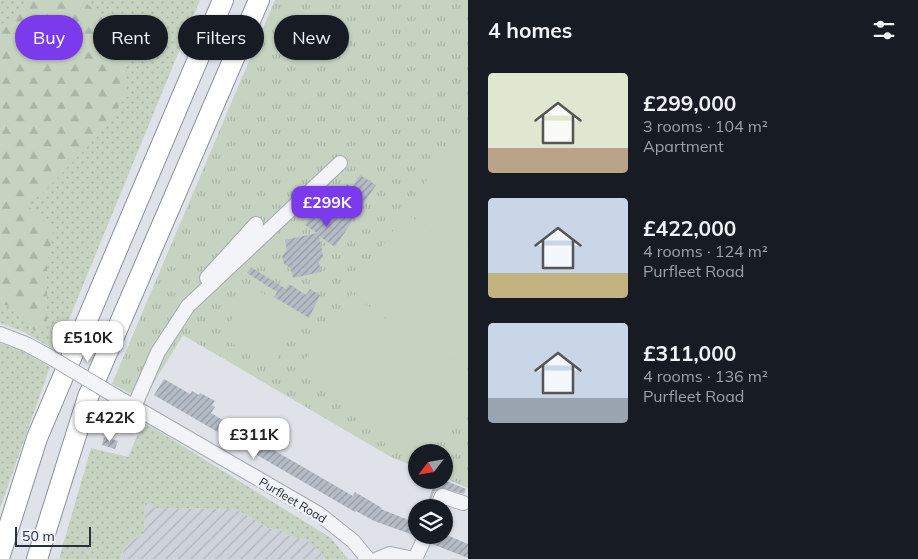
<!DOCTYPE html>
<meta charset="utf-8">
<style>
:root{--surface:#171b24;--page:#20242c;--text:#f1f3f6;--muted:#9ea1a6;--accent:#7c3aed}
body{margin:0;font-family:Mulish,sans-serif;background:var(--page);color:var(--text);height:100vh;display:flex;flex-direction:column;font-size:19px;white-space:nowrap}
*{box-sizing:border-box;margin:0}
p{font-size:16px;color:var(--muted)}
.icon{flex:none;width:28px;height:28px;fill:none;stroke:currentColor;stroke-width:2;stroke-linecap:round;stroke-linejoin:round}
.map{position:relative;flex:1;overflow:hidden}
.drawer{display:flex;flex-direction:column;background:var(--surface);width:450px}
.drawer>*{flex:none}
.hud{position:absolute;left:15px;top:15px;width:378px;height:45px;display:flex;gap:10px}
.needle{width:32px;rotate:239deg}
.buttons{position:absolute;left:408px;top:444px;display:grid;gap:10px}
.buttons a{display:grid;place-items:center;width:45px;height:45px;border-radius:50%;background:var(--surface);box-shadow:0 1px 4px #0004;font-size:25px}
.scale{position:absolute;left:15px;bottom:12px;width:76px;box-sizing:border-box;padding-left:5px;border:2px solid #283040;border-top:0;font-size:14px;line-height:18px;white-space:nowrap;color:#283040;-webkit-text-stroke:4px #eff2f6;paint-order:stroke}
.price{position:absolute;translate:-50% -42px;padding:0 11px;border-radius:10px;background:#fff;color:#222;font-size:16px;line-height:32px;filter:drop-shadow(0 1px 2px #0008)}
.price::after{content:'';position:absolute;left:50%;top:30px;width:15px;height:11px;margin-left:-8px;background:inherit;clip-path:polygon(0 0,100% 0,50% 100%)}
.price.current{background:var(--accent);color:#fff}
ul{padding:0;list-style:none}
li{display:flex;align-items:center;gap:15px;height:125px;padding:0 20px}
li span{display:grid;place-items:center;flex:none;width:140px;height:100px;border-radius:5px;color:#555}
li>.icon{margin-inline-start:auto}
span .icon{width:60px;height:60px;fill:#fffc;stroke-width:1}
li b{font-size:21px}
h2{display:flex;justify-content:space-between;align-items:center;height:60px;padding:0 20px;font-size:21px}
.chip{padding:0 18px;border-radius:22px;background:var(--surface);box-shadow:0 1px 4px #0004;font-size:18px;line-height:45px}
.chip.current{background:var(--accent);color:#fff}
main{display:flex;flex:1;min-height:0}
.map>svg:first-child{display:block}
</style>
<main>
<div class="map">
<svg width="468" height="559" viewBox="0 0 468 559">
<defs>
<pattern id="industrial-furrows" width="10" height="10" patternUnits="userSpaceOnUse" patternTransform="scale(1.25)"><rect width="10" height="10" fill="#cdd2db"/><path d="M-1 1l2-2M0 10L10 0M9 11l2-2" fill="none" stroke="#b0b5bd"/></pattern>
<pattern id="grass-dots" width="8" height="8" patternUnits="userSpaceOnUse" patternTransform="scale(1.25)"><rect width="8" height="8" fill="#c5d3c0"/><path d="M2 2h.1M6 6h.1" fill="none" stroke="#a9b5a6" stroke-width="1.8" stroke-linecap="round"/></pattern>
<pattern id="forest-firs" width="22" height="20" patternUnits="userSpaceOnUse" patternTransform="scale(1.25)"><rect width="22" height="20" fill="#c5d3c0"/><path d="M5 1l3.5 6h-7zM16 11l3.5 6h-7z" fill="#a9b5a6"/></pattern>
<pattern id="park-tufts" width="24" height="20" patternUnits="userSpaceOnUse" patternTransform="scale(1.25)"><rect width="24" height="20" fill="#c5d3c0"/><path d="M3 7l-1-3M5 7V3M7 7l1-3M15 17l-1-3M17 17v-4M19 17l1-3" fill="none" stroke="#a9b5a6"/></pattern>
<pattern id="building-hatch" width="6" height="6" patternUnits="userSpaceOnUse" patternTransform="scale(1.25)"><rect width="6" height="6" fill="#b6bcc6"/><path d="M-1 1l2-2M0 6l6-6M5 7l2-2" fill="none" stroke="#9499a2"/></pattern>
</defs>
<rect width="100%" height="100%" fill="#dfe3e9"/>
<polygon fill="url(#industrial-furrows)" points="145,503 154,503 154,508 236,509 270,529 279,529 287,535 307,540 318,549 325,559 120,559 126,545 133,539 144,534"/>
<g fill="url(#grass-dots)">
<polygon points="0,0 200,0 56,351 24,332 0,323"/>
<polygon points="0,343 21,350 50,367 0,508"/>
<path d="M 136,417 L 331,538 L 348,559 L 325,559 L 318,549 L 307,540 L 287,535 L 279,529 L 270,529 L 236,509 L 154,508 L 154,504 L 145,503 L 144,534 C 131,538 123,546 120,559 L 59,559 L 91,448 L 128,457 L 140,429 Z"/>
</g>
<polygon fill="url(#forest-firs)" points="27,0 82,0 99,14 126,50 127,93 97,137 42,194 27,205 54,230 47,262 47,324 34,331 17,309 0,303 0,34"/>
<polygon fill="url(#park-tufts)" points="275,0 468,0 468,488 444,478 444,452 416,452 416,467 391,457 183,335 143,400 112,384"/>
<g fill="#c5d3c0">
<polygon points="463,128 468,131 468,245 410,204"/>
<polygon points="406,213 468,257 468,369 353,287"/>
<polygon points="253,287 303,319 270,369 221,336"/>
<polygon points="352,294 468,379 468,398 429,452 416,452 416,455 298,369"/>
</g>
<g fill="url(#building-hatch)">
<polygon points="360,175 376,185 335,247 319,236 323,256 319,262 321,272 293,278 291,268 284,264 282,256 287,250 285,240 317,233 305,225 311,215 317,219 338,186 344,189 347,184 352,187"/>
<polygon points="251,267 286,289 289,284 306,295 310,289 320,295 309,318 274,297 277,292 247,273"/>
<polygon points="164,379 190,394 192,391 199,395 200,393 215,401 212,405 215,407 211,413 239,430 243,423 269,438 279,444 275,451 291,460 353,496 355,492 382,508 381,509 416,523 416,536 374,521 356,511 355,512 154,395"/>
<polygon points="104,437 118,441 115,449 102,445"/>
<polygon points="436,480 444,480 466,489 464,494 440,488 434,492 428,508 425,508"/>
<polygon points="435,535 447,535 468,544 468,558 432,544"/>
</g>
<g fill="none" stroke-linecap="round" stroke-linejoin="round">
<defs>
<g id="minor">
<polyline points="207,278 256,224"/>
<polyline points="0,334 26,344 50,357"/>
<polyline points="112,394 319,514 353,541 368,559"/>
<polyline points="134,407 158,352 188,306 340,163"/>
<polyline points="437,508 442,496 463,503"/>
<polyline points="378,559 390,554 414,559"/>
<polyline points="415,559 426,535"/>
</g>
<g id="highway">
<polyline points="0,555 37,438 223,0"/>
<polyline points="37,559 88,397 259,0"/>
</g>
</defs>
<use href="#minor" stroke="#a4aab3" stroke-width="16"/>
<use href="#highway" stroke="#8690a0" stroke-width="22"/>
<use href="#minor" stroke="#f2f4f7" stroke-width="14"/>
<use href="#highway" stroke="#fff" stroke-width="20"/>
<defs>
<polyline id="minor-bridge" points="50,357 112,394"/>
</defs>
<use href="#minor-bridge" stroke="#a4aab3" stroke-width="16" stroke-linecap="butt"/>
<use href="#minor-bridge" stroke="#f2f4f7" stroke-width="14"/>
</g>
<g text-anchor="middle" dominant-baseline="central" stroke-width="5" stroke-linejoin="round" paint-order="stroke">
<g font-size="12" fill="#283040" stroke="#eff2f6">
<text transform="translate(293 500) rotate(31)">Purfleet Road</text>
</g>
</g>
</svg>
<div class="buttons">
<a><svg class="needle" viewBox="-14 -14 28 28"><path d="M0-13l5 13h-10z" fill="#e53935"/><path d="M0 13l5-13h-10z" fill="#9ea1a6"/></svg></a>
<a><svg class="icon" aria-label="layers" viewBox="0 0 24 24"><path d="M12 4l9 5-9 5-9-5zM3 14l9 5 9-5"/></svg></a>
</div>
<div class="scale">50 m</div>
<b class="price current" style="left:327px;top:228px">£299K</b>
<b class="price" style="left:88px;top:363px">£510K</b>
<b class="price" style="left:110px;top:443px">£422K</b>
<b class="price" style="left:254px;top:460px">£311K</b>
<div class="hud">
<a class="chip current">Buy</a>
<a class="chip">Rent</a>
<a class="chip">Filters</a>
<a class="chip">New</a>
</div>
</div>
<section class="drawer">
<h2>4 homes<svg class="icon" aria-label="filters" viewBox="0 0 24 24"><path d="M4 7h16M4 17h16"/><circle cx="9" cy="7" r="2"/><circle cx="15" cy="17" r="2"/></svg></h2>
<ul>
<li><span style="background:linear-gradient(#dfe7d0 75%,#b9a48a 0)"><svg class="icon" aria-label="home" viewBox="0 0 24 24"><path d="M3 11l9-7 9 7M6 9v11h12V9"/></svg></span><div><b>£299,000</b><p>3 rooms · 104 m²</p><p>Apartment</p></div></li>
<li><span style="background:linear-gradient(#c9d6e8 75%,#c2b280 0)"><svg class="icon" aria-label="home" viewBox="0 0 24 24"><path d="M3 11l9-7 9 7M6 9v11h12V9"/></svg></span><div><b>£422,000</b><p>4 rooms · 124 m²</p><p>Purfleet Road</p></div></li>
<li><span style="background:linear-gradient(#c9d6e8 75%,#9aa5b1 0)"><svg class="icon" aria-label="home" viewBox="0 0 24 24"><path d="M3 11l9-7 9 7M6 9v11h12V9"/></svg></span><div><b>£311,000</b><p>4 rooms · 136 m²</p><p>Purfleet Road</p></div></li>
</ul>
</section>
</main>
